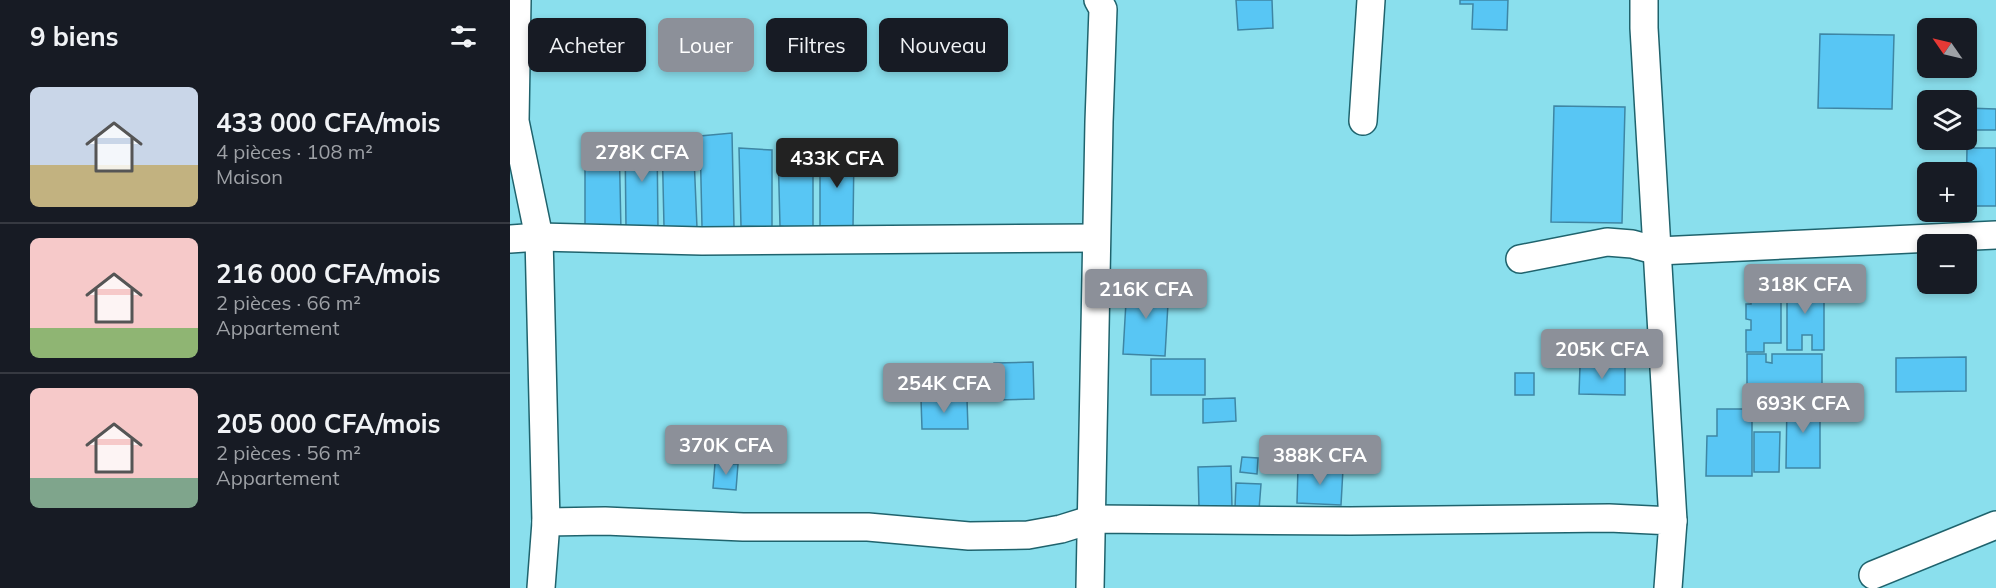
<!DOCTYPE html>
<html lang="fr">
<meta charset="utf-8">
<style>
:root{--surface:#171b24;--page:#20242c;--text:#f1f3f6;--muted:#9ea1a6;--line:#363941;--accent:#8c9099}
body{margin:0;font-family:Mulish,sans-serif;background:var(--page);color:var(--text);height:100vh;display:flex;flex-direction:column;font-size:22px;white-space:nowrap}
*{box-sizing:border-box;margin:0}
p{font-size:20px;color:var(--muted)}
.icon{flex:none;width:33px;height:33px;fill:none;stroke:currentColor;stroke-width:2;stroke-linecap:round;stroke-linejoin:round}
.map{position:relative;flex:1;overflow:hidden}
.details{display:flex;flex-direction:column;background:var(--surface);width:510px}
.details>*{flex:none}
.guide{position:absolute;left:18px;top:18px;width:570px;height:54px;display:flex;gap:12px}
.needle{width:39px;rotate:304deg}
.tools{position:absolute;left:1407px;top:18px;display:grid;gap:12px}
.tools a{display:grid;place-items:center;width:60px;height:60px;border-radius:9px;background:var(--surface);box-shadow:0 3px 9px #0003;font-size:30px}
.price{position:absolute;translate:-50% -51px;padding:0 14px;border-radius:6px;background:var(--accent);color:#fff;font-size:20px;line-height:39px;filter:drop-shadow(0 2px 3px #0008)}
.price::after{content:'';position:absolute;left:50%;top:36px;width:18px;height:14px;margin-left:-9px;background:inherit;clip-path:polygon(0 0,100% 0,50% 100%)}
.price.current{background:#222;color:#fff}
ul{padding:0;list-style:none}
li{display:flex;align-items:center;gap:18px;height:150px;padding:0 30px}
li+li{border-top:2px solid var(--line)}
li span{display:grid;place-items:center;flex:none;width:168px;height:120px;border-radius:9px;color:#555}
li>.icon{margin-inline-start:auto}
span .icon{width:72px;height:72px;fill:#fffc;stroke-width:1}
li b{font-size:26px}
h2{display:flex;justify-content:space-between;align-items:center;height:72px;padding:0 30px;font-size:26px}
.tag{padding:0 21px;border-radius:9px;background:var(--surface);box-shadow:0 3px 9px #0003;font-size:21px;line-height:54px}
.tag.current{background:var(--accent);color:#fff}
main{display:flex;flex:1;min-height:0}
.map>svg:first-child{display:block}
</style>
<main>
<section class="details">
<h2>9 biens<svg class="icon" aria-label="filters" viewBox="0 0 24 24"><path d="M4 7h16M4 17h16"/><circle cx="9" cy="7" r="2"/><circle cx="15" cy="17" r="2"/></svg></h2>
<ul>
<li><span style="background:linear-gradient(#c9d6e8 65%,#c2b280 0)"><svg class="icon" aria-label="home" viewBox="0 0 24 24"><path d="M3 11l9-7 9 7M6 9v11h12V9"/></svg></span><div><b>433 000 CFA/mois</b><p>4 pièces · 108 m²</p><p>Maison</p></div></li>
<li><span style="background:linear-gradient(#f6c9c9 75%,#8fb573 0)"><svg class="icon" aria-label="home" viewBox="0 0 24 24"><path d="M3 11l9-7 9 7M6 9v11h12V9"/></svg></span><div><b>216 000 CFA/mois</b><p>2 pièces · 66 m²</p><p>Appartement</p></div></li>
<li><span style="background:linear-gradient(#f6c9c9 75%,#7fa58c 0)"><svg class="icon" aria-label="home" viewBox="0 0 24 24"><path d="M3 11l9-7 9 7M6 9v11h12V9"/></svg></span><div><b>205 000 CFA/mois</b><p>2 pièces · 56 m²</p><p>Appartement</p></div></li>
</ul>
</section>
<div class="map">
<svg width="1486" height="588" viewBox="0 0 1486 588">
<rect width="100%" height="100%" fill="#8adfed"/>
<g fill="#58c6f4" stroke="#3e86a4" stroke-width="1.5">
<polygon points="726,0 762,0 763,28 728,30"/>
<polygon points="950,0 998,0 997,30 962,29 963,4 950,4"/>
<polygon points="1310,34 1384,35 1382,109 1308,108"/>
<polygon points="1044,106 1115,107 1112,223 1041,222"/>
<polygon points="1456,108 1486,109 1486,130 1456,130"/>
<polygon points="183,133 187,228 154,227 152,137"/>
<polygon points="222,133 224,227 192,227 190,136"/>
<polygon points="109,135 111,232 75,229 75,136"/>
<polygon points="147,137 148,228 116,228 115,138"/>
<polygon points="229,148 262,150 262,227 231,226"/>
<polygon points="1457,148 1486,148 1486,206 1456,206"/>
<polygon points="268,149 303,149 303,232 270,226"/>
<polygon points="310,151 344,151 343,228 310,227"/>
<polygon points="617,284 659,286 655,356 613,354"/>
<polygon points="1236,284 1271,284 1271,343 1254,343 1254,352 1236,352 1236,330 1241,330 1241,320 1236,319 1236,304 1241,304 1241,296 1236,296"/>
<polygon points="1277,284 1314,284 1314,350 1302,350 1302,335 1292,335 1292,350 1277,350"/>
<polygon points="1237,354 1256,354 1256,362 1262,363 1262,354 1312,354 1312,391 1237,391"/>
<polygon points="1456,357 1456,391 1386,392 1386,358"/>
<rect x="641" y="359" width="54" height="36"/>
<polygon points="523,362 524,399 485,400 484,363"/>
<polygon points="1070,366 1115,366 1115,395 1069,394"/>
<rect x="1005" y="373" width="19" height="22"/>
<polygon points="725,398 726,421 693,423 693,399"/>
<polygon points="411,399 457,399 458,429 412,429"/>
<polygon points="1277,399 1310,399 1310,468 1276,468"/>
<polygon points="1207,409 1242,409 1242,476 1196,476 1197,436 1207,436"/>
<polygon points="1244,432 1270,432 1269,472 1244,472"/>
<polygon points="732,457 748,458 747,474 730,472"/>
<polygon points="205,463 228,464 226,490 203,488"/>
<polygon points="721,466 722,507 689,508 688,467"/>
<polygon points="788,467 833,469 831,505 787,503"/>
<polygon points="726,483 751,484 749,510 725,508"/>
</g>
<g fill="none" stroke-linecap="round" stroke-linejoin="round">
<defs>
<g id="minor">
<polyline points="7,0 5,121 29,237 36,522 31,588"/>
<polyline points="1134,0 1134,28 1163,521"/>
<polyline points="853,121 861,0"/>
<polyline points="0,239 29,237 192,241 586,238"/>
<polyline points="1010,259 1097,242 1122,244 1148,251 1486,235"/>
<polyline points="36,522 95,521 233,527 358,527 459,536 518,535 551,529 583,519 840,521 1099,518 1163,521 1158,588"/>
<polyline points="1363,575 1486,525"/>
<polyline points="580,588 589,122 593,9 588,0"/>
</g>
</defs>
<use href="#minor" stroke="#1f636d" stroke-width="30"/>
<use href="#minor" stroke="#fff" stroke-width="27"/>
</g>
</svg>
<div class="tools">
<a><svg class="needle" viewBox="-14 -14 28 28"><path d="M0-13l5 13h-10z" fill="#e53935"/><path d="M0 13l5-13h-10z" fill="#9ea1a6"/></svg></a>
<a><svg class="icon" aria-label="layers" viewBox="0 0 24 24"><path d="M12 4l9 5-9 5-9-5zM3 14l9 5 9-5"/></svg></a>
<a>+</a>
<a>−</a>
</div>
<b class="price" style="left:132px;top:183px">278K CFA</b>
<b class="price current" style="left:327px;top:189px">433K CFA</b>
<b class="price" style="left:1295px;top:315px">318K CFA</b>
<b class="price" style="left:636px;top:320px">216K CFA</b>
<b class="price" style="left:1092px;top:380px">205K CFA</b>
<b class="price" style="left:434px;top:414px">254K CFA</b>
<b class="price" style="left:1293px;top:434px">693K CFA</b>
<b class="price" style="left:216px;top:476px">370K CFA</b>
<b class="price" style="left:810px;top:486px">388K CFA</b>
<div class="guide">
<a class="tag">Acheter</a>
<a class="tag current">Louer</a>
<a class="tag">Filtres</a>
<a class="tag">Nouveau</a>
</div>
</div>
</main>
